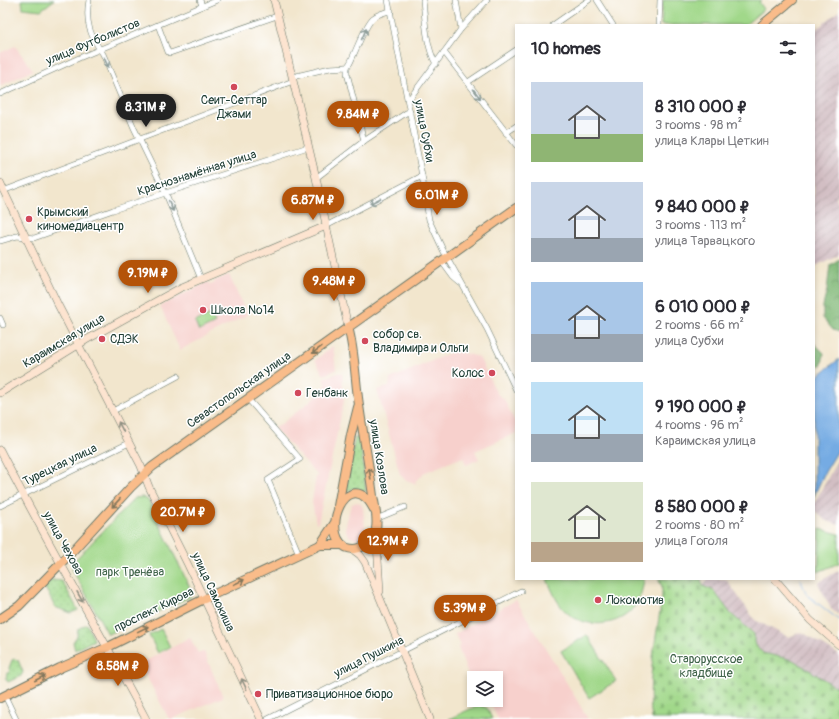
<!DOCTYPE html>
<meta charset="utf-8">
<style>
:root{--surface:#fff;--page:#f2f2f3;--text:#2b2b33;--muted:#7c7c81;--accent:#b45309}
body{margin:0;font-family:Pangolin,sans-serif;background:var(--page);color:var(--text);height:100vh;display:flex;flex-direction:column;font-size:15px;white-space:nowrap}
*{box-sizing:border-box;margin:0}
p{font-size:13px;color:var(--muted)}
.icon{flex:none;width:22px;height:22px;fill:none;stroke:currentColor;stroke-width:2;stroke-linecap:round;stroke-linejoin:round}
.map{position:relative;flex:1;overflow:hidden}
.side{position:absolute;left:515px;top:24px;width:300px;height:556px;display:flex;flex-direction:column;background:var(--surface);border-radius:0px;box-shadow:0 2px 6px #0003}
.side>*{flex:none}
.fabs{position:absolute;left:467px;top:671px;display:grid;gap:8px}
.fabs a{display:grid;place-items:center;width:36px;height:36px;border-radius:0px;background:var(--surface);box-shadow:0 2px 6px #0003;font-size:20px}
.price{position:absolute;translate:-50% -34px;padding:0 9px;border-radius:14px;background:var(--accent);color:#fff;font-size:13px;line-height:26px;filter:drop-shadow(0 1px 2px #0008)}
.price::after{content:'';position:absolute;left:50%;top:24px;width:12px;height:9px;margin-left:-6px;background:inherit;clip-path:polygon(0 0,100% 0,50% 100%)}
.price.selected{background:#222;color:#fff}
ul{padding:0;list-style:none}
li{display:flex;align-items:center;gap:12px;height:100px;padding:0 16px}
li span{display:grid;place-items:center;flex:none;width:112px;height:80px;border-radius:0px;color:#555}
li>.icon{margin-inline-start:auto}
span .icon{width:48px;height:48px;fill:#fffc;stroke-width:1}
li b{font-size:17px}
h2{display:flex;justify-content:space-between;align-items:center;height:48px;padding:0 16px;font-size:17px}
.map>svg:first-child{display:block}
</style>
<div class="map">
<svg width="839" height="719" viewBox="0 0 839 719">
<defs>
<pattern id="industrial-furrows" width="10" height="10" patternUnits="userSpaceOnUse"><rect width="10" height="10" fill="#d2bec3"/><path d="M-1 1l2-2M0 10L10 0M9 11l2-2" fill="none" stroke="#aa9c9f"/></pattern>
<pattern id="grass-dots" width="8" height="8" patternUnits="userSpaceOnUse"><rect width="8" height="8" fill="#a1d88a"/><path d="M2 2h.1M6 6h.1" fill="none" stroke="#8aba78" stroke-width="1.8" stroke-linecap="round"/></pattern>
<pattern id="forest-crowns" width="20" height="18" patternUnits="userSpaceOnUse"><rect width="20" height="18" fill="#80b876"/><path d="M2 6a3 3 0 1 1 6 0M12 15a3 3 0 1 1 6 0" fill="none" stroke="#689762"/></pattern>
<pattern id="cemetery-stones" width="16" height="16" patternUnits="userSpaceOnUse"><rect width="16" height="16" fill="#a1d88a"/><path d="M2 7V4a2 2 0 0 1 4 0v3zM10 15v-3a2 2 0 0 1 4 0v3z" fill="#8aba78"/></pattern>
</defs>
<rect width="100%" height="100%" fill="#fff"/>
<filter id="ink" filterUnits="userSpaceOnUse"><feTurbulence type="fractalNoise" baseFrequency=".025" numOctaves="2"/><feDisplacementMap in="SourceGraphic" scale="8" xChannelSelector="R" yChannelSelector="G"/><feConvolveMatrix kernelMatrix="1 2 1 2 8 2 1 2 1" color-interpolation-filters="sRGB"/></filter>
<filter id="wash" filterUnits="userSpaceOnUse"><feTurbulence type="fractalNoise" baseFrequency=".012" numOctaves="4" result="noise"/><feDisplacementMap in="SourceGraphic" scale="16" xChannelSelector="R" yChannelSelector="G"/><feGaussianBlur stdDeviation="0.9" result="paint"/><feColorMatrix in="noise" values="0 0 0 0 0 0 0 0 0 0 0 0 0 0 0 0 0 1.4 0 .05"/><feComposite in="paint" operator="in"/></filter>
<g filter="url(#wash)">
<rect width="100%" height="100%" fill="#f2e6cd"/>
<g fill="#f7d0cc">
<polygon points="15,46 33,70 0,86 0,53"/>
<polygon points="229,275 247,315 180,350 160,306 208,282 210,285 215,283 214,281"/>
<polygon points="333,346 336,370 324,375 315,360"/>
<polygon points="455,351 479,357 497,394 504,399 516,424 516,433 475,451 479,459 466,465 463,457 423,473 423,475 415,481 417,484 404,479 400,474 377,390 389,387 390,379"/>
<polygon points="338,373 342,373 344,401 318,523 316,523 312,502 316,477 318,476 274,428 284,422 309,402 326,385 323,378"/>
<polygon points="357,502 361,504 363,508 365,529 361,537 356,539 350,537 345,529 350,508 352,504"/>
<polygon points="516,600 565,680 588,719 498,719 489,700 496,700 496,678 474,678 474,692 458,647 460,645 455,634"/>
<polygon points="190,638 198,653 204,652 223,697 172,719 169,719 140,664"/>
</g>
<g fill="url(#industrial-furrows)">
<polygon points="839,11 839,195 836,197 839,204 839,254 814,267 814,31"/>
<polygon points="839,457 839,525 825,520 814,510 814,504"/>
<polygon points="839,570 839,615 831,609 818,583"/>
<polygon points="708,579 726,579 755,620 788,637 802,632 839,655 839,689 793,660 763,653 754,643 754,633 731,614 714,591 703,586"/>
</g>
<g fill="url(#grass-dots)" stroke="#608a5f">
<polygon points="355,438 360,438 366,492 356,488 345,491"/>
<polygon points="53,580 62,581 78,610 71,613 55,607 44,586"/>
<polygon points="87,624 94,640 75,650 73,642 77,636 78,629"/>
<polygon points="14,659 18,660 23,672 21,676 8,682 6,679 7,673 10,672 9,668 12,660"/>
</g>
<g fill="url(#forest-crowns)" stroke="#507a55">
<polygon points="839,259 839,332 833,330 823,318 823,306 827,290 830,265"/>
<polygon points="814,344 815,344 824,353 822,364 814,369"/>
</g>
<path fill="url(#cemetery-stones)" stroke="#608a5f" d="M 658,579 L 701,579 L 703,586 L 714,591 L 731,614 L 754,634 L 754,643 L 763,653 L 793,660 L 839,689 L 839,719 L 652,719 C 646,682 657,635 662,597 L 662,586 Z"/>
<g fill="#a1d88a" stroke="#608a5f">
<polygon points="22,0 54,0 41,10 23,8"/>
<polygon points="663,0 762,0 759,2 764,9 745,25 661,25"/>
<polygon points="211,314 215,323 199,331 195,322"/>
<polygon points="142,497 148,500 192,592 190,597 108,634 72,569 75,560 135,498"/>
<polygon points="820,529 839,534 839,563 818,572"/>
<path d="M 547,579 L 644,579 L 644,581 C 642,591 640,599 634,607 C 620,626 589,629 570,615 C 558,607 553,592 547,579 Z"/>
<polygon points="161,629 170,647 158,653 149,635"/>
<polygon points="587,635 616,681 589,698 561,651"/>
<polygon points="479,705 487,708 492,719 449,719"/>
</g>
<polygon fill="#75abe3" stroke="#4a748c" points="839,359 839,449 825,472 814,496 814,379"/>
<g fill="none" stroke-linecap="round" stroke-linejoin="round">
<polyline stroke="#75abe3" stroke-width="1" points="800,579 807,595 839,620"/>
</g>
</g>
<g filter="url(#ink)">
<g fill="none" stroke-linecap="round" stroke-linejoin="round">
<defs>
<g id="street">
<path d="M 89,0 C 85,22 90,36 103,54 L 134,128 L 166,194 L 201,279"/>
<polyline points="200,0 202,6"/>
<polyline points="388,0 422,176 429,220 443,250 487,329 516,390"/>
<path d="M 423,0 C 425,19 426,47 436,64"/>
<polyline points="456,0 461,29"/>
<polyline points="597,0 613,25"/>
<polyline points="158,25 168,52 170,53 277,16"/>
<polyline points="553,25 589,0"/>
<polyline points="659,25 660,0"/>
<polyline points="444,52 516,145"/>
<polyline points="292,77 330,68 347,67"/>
<polyline points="468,82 516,50"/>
<polyline points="0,94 79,58 217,0"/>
<polyline points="408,99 410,98 461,29 487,0"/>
<polyline points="506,133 516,126"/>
<path d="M 364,141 L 347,73 L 347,67 L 350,63 C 355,53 365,25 373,18 C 378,14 385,12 391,11"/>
<polyline points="316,178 364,141 406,113 410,112"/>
<polyline points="3,191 293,81"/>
<polyline points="326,226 422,176"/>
<polyline points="0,241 17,236 34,238 113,210 308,147"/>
<polyline points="442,262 453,277 460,283"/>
<polyline points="0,318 3,325"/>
<polyline points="248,399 300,459 268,480 299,554"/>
<polyline points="113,411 178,376"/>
<polyline points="0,506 129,443"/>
<polyline points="376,519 405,507"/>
<polyline points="5,696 16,719"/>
<polyline points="268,719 521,591"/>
</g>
<g id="secondary">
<polyline points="274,0 316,178 348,327"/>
<polyline points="0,183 57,303 141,466 149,487 188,565 261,719"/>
<polyline points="0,393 86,340 180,288 326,226"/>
<path d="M 0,450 C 46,541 98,628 146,719"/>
<polyline points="376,528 380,591"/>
<polyline points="352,549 360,555 365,562 430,719"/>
<polyline points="775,579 810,620 839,645"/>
</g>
<g id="primary">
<polyline points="762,25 792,0"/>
<path d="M 348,327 C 355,352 355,379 359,405 C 363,435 369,465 373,496 C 375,506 378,518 376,529 C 374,538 365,548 355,549 C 349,549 343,547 340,542 C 326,523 345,479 366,498 C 370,501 373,508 376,513"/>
<polyline points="338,506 351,435 358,407"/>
<polyline points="320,545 343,545"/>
<polyline points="0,619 19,606 68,556 131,487 152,467 516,208"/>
<polyline points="0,698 60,668 108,647 204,599 320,545 334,524"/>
</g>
</defs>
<use href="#street" stroke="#69786a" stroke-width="6"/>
<use href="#secondary" stroke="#69786a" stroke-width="8"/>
<use href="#primary" stroke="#69786a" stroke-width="10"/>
<use href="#street" stroke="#fff" stroke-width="5"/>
<use href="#secondary" stroke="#fde4d0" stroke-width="7"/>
<use href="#primary" stroke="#f9bc8a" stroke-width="8"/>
</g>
<defs><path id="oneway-shaft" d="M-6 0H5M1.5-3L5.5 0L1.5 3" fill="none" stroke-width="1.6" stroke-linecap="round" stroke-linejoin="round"/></defs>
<g stroke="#8f9e9a">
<use href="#oneway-shaft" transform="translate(364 34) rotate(-66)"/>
<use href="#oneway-shaft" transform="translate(106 62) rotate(66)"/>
<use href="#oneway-shaft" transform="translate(477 94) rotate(53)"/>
<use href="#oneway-shaft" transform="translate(375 201) rotate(153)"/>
<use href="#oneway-shaft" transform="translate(171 206) rotate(67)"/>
</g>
<g stroke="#81765b">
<use href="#oneway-shaft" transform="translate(317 350) rotate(144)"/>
<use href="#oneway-shaft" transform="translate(370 474) rotate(-99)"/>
<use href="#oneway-shaft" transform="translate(116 503) rotate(133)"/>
<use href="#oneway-shaft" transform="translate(239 582) rotate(-25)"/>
<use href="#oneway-shaft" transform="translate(143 629) rotate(-26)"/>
<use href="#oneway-shaft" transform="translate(40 678) rotate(-27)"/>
</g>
<g stroke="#8e9082">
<use href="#oneway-shaft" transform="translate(121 427) rotate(-117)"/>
<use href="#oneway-shaft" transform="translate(80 597) rotate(61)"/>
<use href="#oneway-shaft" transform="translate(244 684) rotate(-116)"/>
</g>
</g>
<g fill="#d1495b" stroke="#fff" stroke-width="1.5">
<circle cx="234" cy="87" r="4"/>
<circle cx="29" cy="219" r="4"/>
<circle cx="203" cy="310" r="4"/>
<circle cx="102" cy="339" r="4"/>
<circle cx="365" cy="341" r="4"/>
<circle cx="492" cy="373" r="4"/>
<circle cx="298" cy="393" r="4"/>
<circle cx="598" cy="600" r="4"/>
<circle cx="258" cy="694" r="4"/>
</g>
<g text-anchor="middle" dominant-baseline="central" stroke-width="3" stroke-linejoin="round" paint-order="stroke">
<g font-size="12" fill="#1f3d34" stroke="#fff">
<text transform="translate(93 42) rotate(-23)">улица Футболистов</text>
<text transform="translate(424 131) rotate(79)">улица Субхи</text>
<text transform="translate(197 173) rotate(-18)">Краснознамённая улица</text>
<text transform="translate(64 341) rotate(-31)">Караимская улица</text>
<text transform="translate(239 390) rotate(-35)">Севастопольская улица</text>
<text transform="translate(379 457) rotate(81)">улица Козлова</text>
<text transform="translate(60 465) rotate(-26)">Турецкая улица</text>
<text transform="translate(63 543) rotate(61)">улица Чехова</text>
<text transform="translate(213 592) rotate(65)">улица Самокиша</text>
<text transform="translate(154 610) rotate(-26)">проспект Кирова</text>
<text transform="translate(369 657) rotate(-27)">улица Пушкина</text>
</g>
<g font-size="12" fill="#1f3d34" stroke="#fff" text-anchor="start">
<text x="234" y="100" text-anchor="middle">Сеит-Сеттар<tspan x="234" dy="14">Джами</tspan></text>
<text x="37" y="212">Крымский<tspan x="37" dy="14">киномедиацентр</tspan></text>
<text x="211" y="310">Школа №14</text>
<text x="373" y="334">собор св.<tspan x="373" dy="14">Владимира и Ольги</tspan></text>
<text x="110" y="339">СДЭК</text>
<text x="484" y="373" text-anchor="end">Колос</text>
<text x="306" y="393">Генбанк</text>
<text x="606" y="600">Локомотив</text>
<text x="266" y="694">Приватизационное бюро</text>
</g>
<g font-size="12" fill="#40644a" stroke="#fff">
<text x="130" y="572">парк Тренёва</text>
<text x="706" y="659">Старорусское<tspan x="706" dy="14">кладбище</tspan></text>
</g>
</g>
</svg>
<div class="fabs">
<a><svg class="icon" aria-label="layers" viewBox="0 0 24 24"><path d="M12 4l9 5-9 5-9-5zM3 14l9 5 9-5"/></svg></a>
</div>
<b class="price selected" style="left:146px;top:128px">8.31M ₽</b>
<b class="price" style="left:358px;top:135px">9.84M ₽</b>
<b class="price" style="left:437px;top:216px">6.01M ₽</b>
<b class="price" style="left:313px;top:221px">6.87M ₽</b>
<b class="price" style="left:148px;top:294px">9.19M ₽</b>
<b class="price" style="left:334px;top:302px">9.48M ₽</b>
<b class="price" style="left:183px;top:533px">20.7M ₽</b>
<b class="price" style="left:388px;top:562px">12.9M ₽</b>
<b class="price" style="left:465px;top:629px">5.39M ₽</b>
<b class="price" style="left:118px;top:687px">8.58M ₽</b>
<section class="side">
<h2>10 homes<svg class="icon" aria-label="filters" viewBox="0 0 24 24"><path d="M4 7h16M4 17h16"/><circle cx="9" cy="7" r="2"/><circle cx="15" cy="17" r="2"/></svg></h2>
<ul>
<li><span style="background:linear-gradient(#c9d6e8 65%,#8fb573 0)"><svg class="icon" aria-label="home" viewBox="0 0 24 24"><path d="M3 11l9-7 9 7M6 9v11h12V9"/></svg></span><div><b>8 310 000 ₽</b><p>3 rooms · 98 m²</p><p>улица Клары Цеткин</p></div></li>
<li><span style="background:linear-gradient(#c9d6e8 70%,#9aa5b1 0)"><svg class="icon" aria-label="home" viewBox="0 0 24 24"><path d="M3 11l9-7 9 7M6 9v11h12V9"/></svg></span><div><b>9 840 000 ₽</b><p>3 rooms · 113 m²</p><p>улица Тарвацкого</p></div></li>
<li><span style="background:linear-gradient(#a9c7e8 65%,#9aa5b1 0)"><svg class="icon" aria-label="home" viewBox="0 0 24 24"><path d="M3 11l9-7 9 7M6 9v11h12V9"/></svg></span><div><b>6 010 000 ₽</b><p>2 rooms · 66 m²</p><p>улица Субхи</p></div></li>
<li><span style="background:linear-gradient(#bfe0f5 65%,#9aa5b1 0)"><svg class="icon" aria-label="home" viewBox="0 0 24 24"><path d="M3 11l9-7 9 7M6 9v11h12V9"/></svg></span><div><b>9 190 000 ₽</b><p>4 rooms · 96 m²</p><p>Караимская улица</p></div></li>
<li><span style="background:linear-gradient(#dfe7d0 75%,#b9a48a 0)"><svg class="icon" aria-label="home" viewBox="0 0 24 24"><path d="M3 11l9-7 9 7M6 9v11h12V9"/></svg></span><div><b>8 580 000 ₽</b><p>2 rooms · 80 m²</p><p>улица Гоголя</p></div></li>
</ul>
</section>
</div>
